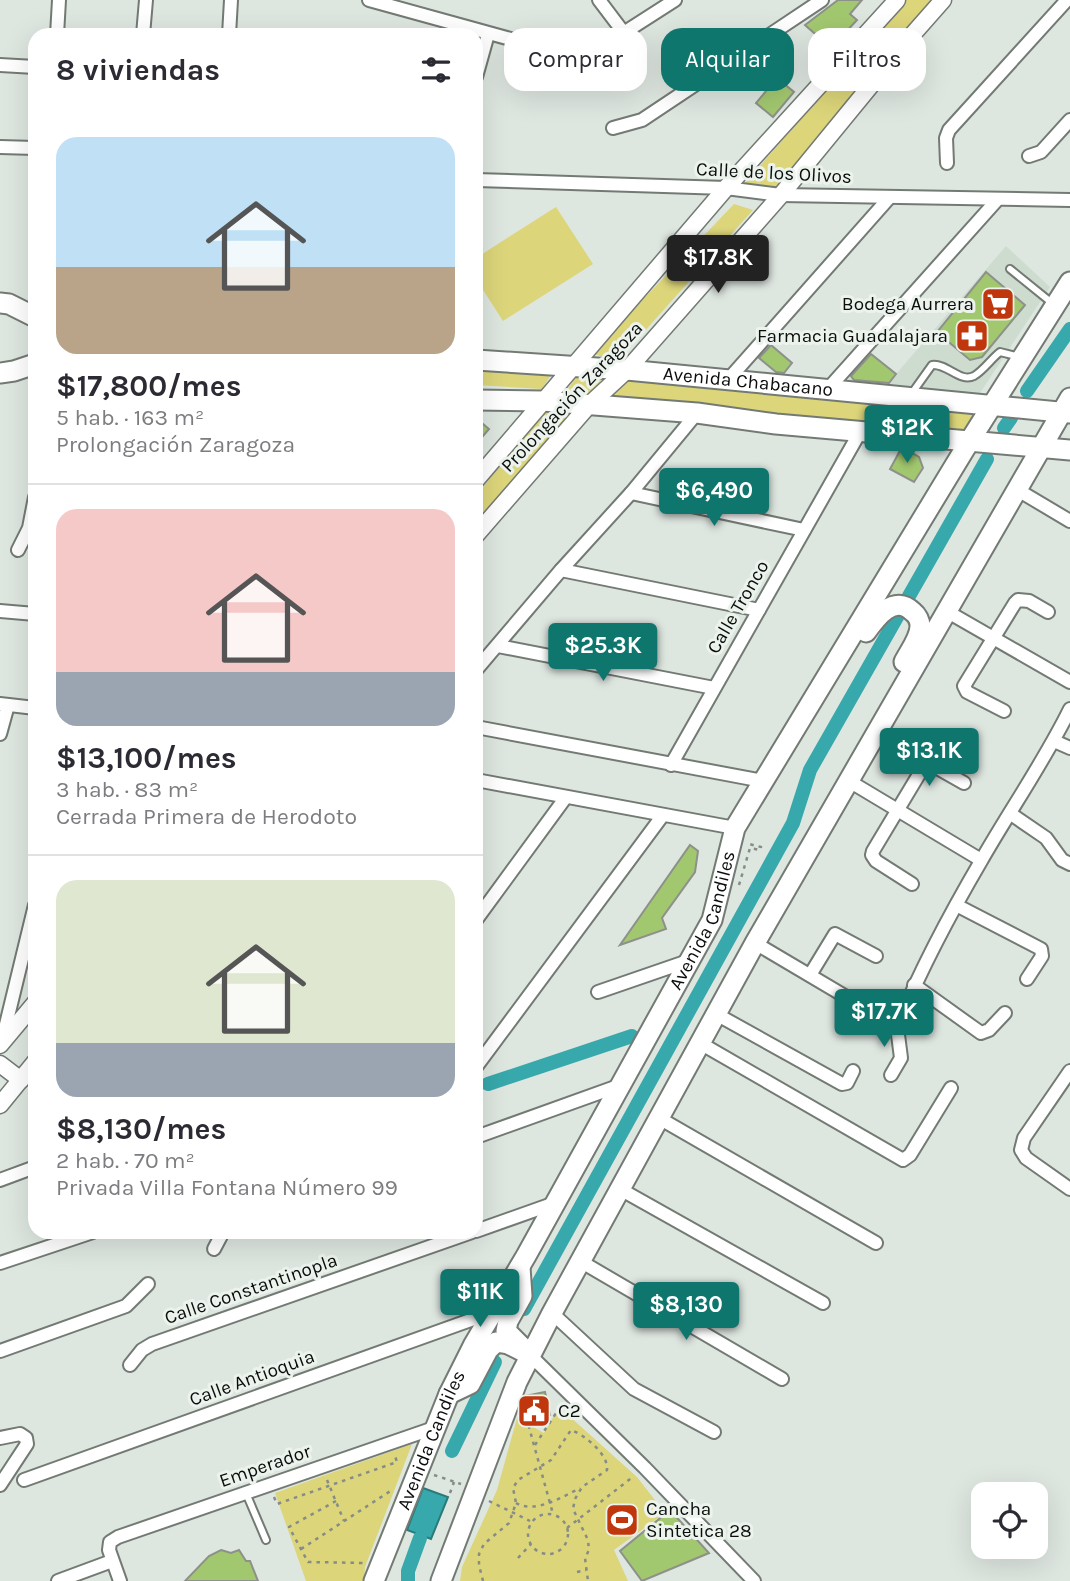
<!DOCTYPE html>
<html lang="es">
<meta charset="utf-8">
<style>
:root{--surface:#fff;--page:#f2f2f3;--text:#2b2b33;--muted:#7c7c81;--line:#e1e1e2;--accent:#0f766e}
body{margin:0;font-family:Karla,sans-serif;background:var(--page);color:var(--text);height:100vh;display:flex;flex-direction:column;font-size:26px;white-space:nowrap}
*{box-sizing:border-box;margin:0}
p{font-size:23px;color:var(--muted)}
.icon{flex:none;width:38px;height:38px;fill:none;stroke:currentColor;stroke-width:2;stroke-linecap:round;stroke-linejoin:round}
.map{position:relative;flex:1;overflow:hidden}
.sheet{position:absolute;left:28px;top:28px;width:455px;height:1211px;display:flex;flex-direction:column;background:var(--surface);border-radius:21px;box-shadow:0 7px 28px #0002}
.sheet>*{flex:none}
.hud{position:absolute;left:504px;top:28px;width:460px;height:63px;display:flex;gap:14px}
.tools{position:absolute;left:971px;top:1482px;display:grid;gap:14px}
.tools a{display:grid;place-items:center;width:77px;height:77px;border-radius:14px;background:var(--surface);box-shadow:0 7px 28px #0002;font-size:35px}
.price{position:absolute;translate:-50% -60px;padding:0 16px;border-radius:7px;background:var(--accent);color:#fff;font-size:23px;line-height:46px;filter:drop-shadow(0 2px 4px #0008)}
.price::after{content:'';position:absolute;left:50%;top:42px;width:21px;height:16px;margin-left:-10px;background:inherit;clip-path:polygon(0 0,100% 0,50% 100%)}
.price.active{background:#222;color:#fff}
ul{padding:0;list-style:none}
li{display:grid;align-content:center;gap:14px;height:371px;padding:0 28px}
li+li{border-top:2px solid var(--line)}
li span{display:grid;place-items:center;height:217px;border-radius:21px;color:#555}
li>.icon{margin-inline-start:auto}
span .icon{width:126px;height:126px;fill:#fffc;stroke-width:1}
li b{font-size:30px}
h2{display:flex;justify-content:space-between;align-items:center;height:84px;padding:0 28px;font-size:30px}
.pill{padding:0 24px;border-radius:21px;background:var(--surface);box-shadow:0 7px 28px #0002;font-size:24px;line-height:63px}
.pill.active{background:var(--accent);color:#fff}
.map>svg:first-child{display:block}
</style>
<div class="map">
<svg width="1070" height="1581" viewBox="0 0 1070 1581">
<rect width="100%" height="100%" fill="#dee6e0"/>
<polygon fill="#cedcd0" points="1006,246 1050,287 978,396 849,383 848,380 869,352 896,374"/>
<g fill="#dcd57a">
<polygon points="905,0 942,0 778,187 745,183"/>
<polygon points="734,204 753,210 617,362 592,353"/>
<polygon points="556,207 593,264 503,321 476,279 476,258"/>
<polygon points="476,363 554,370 542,389 476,385"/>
<polygon points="629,373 982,409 967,435 601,400"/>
<polygon points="579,374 603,378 587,395 566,391"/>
<polygon points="546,408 567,418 476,523 476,496"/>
<polygon points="559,1407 637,1477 665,1513 614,1550 628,1581 460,1581 462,1567 497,1490 517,1418 544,1433"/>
<polygon points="412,1444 365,1567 364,1581 306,1581 275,1493"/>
</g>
<polygon fill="#37a8ab" stroke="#2a7a7b" stroke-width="2" points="423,1488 448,1497 431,1539 407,1530"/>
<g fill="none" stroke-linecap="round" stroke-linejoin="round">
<g stroke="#37a8ab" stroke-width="14">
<polyline points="1027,391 1070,329"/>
<polyline points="1004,428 1011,418"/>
<polyline points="488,1084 632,1036"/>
<polyline points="524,1309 793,823 810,770 987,459"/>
<polyline points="452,1451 495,1362"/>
<polyline points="408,1581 408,1571 420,1538"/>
</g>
</g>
<g fill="#a2c86f" stroke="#8d9189" stroke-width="2">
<polygon points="838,0 862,0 850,14 857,20 831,48 805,25"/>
<polygon points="777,78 794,92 773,117 756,103"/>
<polygon points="986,272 1025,305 982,357 970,360 937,332"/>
<polygon points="771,345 792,363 784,373 776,372 759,358"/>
<polygon points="871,354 896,374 889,383 854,380 851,376"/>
<polygon points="476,418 489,429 476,444"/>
<polygon points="902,447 919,457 923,468 914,482 890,469"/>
<polygon points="690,845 698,851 695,872 662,918 666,929 620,945"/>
<polygon points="545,1392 550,1415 534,1418 532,1412 529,1413 525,1396"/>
<polygon points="670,1510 709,1553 642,1581 620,1551"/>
<polygon points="221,1550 231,1553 239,1550 246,1561 250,1561 258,1581 185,1581 209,1556"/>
</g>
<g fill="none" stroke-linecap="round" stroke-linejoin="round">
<defs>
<g id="service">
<polyline points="1010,269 1052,303"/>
<path d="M 912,393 L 932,365 C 947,363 960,383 974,376 C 984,370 991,359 1000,352 L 1020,357"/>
<polyline points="246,1493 266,1540"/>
</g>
<g id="minor">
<polyline points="369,0 583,59 675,0"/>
<polyline points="599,0 624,33"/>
<polyline points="57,35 59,0"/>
<polyline points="143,35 146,0"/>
<polyline points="229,35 231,0"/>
<polyline points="0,65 35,67"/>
<polyline points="476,77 488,34"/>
<polyline points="613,128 642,120 822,0"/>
<polyline points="0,147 35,148"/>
<polyline points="1029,156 1041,152 1070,120"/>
<polyline points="947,163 946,138 949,130 1067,0"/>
<polyline points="476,180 726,188 781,195 1070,200"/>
<polyline points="727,381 889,198"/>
<polyline points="827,390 998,199"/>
<polyline points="1016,489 1070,521"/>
<polyline points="631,493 804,530"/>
<polyline points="18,550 29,528 35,497"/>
<polyline points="561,570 759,610"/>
<polyline points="0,611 35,614"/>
<polyline points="948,612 1070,682"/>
<polyline points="498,646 714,688"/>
<polyline points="476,670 561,570 631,493 697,413"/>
<polyline points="0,704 35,708"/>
<polyline points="1004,711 967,692 964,686 1015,603 1018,600 1029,601 1048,612"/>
<polyline points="476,727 763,781"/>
<polyline points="0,734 8,705"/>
<polyline points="1054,741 1070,748"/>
<polyline points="671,765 860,432"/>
<polyline points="476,780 735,828"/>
<polyline points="849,781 981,860"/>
<polyline points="1011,814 1046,838 1062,860 1070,864"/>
<polyline points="912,884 876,861 872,855 873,851 924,766 934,766 964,783"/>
<polyline points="958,906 1041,949 1042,956 1027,979"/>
<polyline points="476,920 566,797"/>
<polyline points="755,943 897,1027"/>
<polyline points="810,975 835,934 876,956"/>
<polyline points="914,985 981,1033 989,1030 1005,1013"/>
<polyline points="598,992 688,961"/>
<polyline points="716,1014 842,1084 847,1083 853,1071"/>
<path d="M 897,1027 C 920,970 950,914 981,861 C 1010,810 1044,762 1070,709"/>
<polyline points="2,1041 35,905"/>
<polyline points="700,1043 903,1160 910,1155 951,1088"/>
<polyline points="476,1067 663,815"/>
<polyline points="1070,1071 1024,1138 1021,1150 1026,1158 1070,1189"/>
<polyline points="891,1075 901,1058 897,1027"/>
<polyline points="659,1118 876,1243"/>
<polyline points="476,1137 621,1085"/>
<polyline points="0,1180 35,1167"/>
<polyline points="620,1189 823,1303"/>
<polyline points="476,1231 555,1203"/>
<polyline points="214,1249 223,1232"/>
<polyline points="580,1261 782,1379"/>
<polyline points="0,1263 93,1232"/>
<polyline points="552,1313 634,1389 714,1432"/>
<polyline points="0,1351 126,1306 148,1284"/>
<polyline points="530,1355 645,1468 754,1581"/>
<polyline points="130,1365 142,1350 152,1344 472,1232"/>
<polyline points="0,1438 20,1434 26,1438 27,1444 0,1485"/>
<polyline points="24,1480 493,1312"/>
<polyline points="58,1581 112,1561"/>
<polyline points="120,1581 109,1550 110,1542 118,1537 434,1428"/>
</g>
<g id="tertiary">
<polyline points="476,480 726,188 897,0"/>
<polyline points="476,535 589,405 627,370 781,195 913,34 943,0"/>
<polyline points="0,1045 35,1003"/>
<polyline points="0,1064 21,1080"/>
<polyline points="0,1105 35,1062"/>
</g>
<g id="secondary">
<polyline points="0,303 9,304 35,317"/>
<path id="s1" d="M 476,360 L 627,370 L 1070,413"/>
<polyline points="0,373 14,371 35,364"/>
<polyline points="476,400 543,401 697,413 776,424 1070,450"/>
<path d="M 866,632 C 876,618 894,593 913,612 C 917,615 920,621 920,626 C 920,638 909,652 904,662"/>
<polyline points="520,1267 522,1296 508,1321 506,1331 524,1349"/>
<polyline points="449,1394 470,1384 488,1350 496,1342 508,1344 530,1355"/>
<path id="s2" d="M 374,1581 L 449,1394 L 474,1344 L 526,1256 L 712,920 L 735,828 L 969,442 L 1070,282"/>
<polyline points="441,1581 517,1382 552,1313 755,943 1070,398"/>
</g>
</defs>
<use href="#service" stroke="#737a74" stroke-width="10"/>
<use href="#minor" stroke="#737a74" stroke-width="16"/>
<use href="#tertiary" stroke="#737a74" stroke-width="19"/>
<use href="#secondary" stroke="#737a74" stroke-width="23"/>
<g stroke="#868c87" stroke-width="2.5" stroke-dasharray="3.5 5" stroke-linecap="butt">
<polyline points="739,885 750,848 760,850 761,847 749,844"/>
<polyline points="524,1409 553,1514"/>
<polyline points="535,1445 562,1404"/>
<polyline points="434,1475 461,1484"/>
<polyline points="327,1480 344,1521"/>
<polyline points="450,1493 454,1482"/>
<polyline points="274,1497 277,1504 397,1462 395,1456"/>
<polyline points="336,1501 289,1527 308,1562 366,1563"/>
<polyline points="489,1501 530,1521"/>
<path d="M 516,1503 C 534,1514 563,1497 580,1488"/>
<circle cx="548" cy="1534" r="20"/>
<polyline points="567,1528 634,1476"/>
<polyline points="301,1549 392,1490"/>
<polyline points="518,1558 531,1544"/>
<polyline points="577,1572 586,1570"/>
<path d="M 483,1581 L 479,1565 L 479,1554 L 484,1544 L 509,1523 L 516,1503 L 513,1488 L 518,1480 L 551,1460 L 571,1430 C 585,1435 609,1455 607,1470 L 582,1487 L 575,1499 L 573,1509 L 588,1540 L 589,1550 L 585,1558 L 588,1581"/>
</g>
<use href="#service" stroke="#fff" stroke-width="6"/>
<use href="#minor" stroke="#fff" stroke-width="12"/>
<use href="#tertiary" stroke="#fff" stroke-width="16"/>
<use href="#secondary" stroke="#fff" stroke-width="19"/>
</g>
<defs>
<symbol id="supermarket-square" viewBox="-11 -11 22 22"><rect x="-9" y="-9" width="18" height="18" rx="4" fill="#c0370d" stroke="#ecf3ed"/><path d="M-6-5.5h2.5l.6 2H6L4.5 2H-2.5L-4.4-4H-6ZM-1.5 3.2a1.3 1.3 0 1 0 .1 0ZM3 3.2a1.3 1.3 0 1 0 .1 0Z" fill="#fff"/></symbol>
<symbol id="pharmacy-square" viewBox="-11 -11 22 22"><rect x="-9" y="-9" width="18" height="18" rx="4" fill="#c0370d" stroke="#ecf3ed"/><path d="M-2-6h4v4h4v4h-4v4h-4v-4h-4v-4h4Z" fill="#fff"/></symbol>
<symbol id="civic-square" viewBox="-11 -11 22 22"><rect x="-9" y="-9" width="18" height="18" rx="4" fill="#c0370d" stroke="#ecf3ed"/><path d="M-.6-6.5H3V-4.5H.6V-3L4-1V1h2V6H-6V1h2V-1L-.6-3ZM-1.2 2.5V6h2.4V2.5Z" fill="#fff"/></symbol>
<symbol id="stadium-square" viewBox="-11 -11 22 22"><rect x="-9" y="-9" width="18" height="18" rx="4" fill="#c0370d" stroke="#ecf3ed"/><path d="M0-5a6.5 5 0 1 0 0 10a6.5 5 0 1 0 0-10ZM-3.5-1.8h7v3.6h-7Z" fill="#fff"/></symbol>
</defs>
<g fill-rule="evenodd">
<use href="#supermarket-square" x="979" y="285" width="38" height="38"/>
<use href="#pharmacy-square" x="953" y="317" width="38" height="38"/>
<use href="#civic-square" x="515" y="1392" width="38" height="38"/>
<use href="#stadium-square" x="603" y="1501" width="38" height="38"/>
</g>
<g text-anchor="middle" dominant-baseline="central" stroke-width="6" stroke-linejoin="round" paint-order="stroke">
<g font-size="19" fill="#0a0d0b" stroke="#ecf3ed">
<text transform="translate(774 173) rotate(3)">Calle de los Olivos</text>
<text stroke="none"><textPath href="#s1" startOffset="273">Avenida Chabacano</textPath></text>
<text transform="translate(572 397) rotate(-47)">Prolongación Zaragoza</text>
<text transform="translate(738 607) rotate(-60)">Calle Tronco</text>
<text stroke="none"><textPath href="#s2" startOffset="740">Avenida Candiles</textPath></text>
<text transform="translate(251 1289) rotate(-19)">Calle Constantinopla</text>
<text transform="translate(252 1378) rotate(-20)">Calle Antioquia</text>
<text stroke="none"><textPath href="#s2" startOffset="152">Avenida Candiles</textPath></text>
<text transform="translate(265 1466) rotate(-19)">Emperador</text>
</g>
<g font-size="19" fill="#0a0d0b" stroke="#ecf3ed" text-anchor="end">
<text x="974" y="304">Bodega Aurrera</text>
<text x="948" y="336">Farmacia Guadalajara</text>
<text x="558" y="1411" text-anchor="start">C2</text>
<text x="646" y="1509" text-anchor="start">Cancha<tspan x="646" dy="22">Sintetica 28</tspan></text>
</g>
</g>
</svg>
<div class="tools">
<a><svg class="icon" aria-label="locate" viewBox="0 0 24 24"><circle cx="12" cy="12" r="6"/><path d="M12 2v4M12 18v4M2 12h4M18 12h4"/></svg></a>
</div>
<b class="price active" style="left:718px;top:295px">$17.8K</b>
<b class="price" style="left:907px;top:465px">$12K</b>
<b class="price" style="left:714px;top:528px">$6,490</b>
<b class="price" style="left:603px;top:683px">$25.3K</b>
<b class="price" style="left:929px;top:788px">$13.1K</b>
<b class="price" style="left:884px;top:1049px">$17.7K</b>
<b class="price" style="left:480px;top:1329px">$11K</b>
<b class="price" style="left:686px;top:1342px">$8,130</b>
<div class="hud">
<a class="pill">Comprar</a>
<a class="pill active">Alquilar</a>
<a class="pill">Filtros</a>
</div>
<section class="sheet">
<h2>8 viviendas<svg class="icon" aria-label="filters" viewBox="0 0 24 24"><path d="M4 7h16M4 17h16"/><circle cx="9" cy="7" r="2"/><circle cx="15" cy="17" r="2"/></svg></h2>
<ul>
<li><span style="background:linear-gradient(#bfe0f5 60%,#b9a48a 0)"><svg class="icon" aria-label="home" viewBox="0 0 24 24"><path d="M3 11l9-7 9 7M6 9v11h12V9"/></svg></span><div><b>$17,800/mes</b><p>5 hab. · 163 m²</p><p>Prolongación Zaragoza</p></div></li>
<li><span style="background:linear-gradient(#f6c9c9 75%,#9aa5b1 0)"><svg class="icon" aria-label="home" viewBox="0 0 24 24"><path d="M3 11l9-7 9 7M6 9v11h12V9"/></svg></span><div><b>$13,100/mes</b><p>3 hab. · 83 m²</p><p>Cerrada Primera de Herodoto</p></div></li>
<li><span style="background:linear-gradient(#dfe7d0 75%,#9aa5b1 0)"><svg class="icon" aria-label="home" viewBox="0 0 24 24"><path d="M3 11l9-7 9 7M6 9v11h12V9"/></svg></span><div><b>$8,130/mes</b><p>2 hab. · 70 m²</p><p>Privada Villa Fontana Número 99</p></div></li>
</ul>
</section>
</div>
